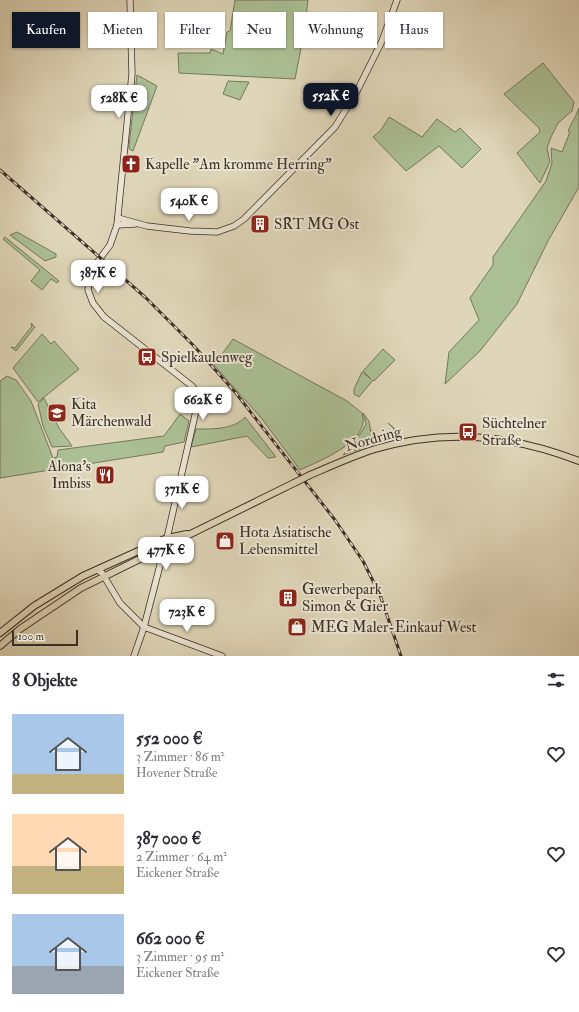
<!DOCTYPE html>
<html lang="de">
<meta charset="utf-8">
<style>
:root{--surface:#fff;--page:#f2f2f3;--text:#2b2b33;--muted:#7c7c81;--accent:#111827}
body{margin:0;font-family:"IM FELL Double Pica",serif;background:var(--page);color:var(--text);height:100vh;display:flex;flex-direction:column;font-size:15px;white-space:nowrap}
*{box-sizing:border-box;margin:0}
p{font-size:13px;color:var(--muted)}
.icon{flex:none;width:22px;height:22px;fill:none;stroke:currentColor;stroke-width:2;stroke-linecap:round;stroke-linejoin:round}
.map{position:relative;height:656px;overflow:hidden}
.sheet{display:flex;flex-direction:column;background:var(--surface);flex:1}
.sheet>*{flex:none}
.hud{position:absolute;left:12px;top:12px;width:555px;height:36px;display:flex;gap:8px}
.scale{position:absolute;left:12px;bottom:10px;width:66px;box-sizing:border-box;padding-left:4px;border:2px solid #3c3025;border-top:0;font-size:11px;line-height:14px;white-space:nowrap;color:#3c3025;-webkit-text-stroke:3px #eae4d2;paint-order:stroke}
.price{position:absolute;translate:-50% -34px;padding:0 9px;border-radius:8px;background:#fff;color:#222;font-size:13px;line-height:26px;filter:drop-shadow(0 1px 2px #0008)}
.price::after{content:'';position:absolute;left:50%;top:24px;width:12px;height:9px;margin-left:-6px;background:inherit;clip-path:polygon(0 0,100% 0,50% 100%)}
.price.active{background:var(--accent);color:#fff}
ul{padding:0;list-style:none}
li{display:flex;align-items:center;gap:12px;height:100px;padding:0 12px}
li span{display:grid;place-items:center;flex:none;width:112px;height:80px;border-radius:0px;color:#555}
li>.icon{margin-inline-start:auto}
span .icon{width:48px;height:48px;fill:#fffc;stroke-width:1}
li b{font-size:17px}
h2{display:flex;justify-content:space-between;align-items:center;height:48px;padding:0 12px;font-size:17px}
.chip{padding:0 14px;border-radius:0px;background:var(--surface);box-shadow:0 1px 3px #0004;font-size:14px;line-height:36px}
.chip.active{background:var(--accent);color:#fff}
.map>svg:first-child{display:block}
</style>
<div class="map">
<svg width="579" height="656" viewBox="0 0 579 656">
<rect width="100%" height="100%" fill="#dfd6b9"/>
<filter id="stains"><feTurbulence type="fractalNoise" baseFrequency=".005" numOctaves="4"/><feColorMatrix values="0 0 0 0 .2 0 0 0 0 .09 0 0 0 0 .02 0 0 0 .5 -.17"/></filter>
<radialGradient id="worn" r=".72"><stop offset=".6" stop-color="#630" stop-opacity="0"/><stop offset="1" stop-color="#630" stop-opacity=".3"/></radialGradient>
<g fill="#abbf94" stroke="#74785c">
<polygon points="235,0 308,0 304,33 295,79 179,73 178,53 210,53 211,49 223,54 227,32 230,31"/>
<polygon points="543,63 574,102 572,111 558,123 551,137 547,148 550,162 540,183 517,153 540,132 539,128 504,94"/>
<polygon points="137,75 157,86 133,151 129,149 129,146"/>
<polygon points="228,81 249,82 240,100 223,94"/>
<path d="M 579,108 L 579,187 L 548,241 L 517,304 L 480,351 L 445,384 L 449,352 L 479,320 L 470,298 L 493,265 L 493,257 L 546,181 L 552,163 L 551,148 L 562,152 L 570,132 L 568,131 C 571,123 576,117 579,108 Z"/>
<polygon points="389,117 422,137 437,119 455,132 460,128 481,149 462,168 439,146 406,171 373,137 381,130"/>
<polygon points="17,232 56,254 56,257 45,261 10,235"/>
<polygon points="5,237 59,281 57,283 51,279 42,290 31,281 40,270 3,239"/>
<polygon points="31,323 35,327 16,351 11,347 15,348 32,326"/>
<polygon points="42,334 51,344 54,341 79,369 38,402 13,368"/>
<path d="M 233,339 L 347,401 L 362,413 C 372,441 319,461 300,470 L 262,419 L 214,365 Z"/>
<polygon points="383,349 395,360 374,381 373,380 359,397 354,394 354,389 362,372 371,379 363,371"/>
<polygon points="7,376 16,380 31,401 53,458 57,457 58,450 164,436 180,414 189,421 184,442 165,446 163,452 0,478 0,381"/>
<polygon points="44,398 59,428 72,446 52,447 43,426 38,404"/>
<polygon points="363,413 369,421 373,444 343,455 363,430 366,424"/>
<path d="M 245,417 L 276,457 L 268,458 L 247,436 L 191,447 L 196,429 C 211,429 234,430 245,417 Z"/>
<polygon points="388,423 402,435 376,443 372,430 378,435 380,439 388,437 386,432 390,434 394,429"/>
</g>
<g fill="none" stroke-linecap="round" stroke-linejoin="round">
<defs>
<g id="secondary">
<polyline points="130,0 132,74 117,225 110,245 90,272 88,290 93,303 104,317 192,386 196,391 198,402 167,538 144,627 134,656"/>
<polyline points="118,218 147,226 190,231 217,232 234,226 244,219 335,127 356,93 382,41 397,0"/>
<polyline points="117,225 135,224"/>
<polyline points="98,570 102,573 120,603 144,627 222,656"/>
</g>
<g id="primary">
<path d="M 310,475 C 331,466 353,456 375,449 C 446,428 512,435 579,461"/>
<polyline points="0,633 34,606 83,576 167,538 187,534"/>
<polyline points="0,646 20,629 81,588 294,483"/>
</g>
</defs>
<use href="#secondary" stroke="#3c3025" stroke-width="7"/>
<use href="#primary" stroke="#3c3025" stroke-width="8"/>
<use href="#secondary" stroke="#eae4d2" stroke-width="5.5"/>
<use href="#primary" stroke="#dfd6b9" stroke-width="6"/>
<defs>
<polyline id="rail" points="0,170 145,297 193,345 235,392 335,520 363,561 380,595 401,656"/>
</defs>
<use href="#rail" stroke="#3c3025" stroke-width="3"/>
<use href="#rail" stroke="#eae4d2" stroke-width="1.5" stroke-dasharray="4.5" stroke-linecap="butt"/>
<defs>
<polyline id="primary-bridge" points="294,483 310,475"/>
</defs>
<use href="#primary-bridge" stroke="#3c3025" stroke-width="8" stroke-linecap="butt"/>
<use href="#primary-bridge" stroke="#dfd6b9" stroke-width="6"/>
</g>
<defs>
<symbol id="church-square" viewBox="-11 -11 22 22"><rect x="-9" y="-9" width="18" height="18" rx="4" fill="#8f2418" stroke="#eae4d2"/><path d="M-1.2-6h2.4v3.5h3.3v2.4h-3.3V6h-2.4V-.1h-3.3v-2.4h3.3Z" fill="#fff"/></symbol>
<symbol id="building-square" viewBox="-11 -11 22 22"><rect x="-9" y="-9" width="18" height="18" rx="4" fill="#8f2418" stroke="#eae4d2"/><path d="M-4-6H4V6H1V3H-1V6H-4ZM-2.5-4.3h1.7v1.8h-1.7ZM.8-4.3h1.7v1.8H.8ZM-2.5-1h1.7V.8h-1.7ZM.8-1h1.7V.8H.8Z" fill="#fff"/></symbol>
<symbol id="bus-square" viewBox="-11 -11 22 22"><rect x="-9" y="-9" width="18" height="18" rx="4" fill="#8f2418" stroke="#eae4d2"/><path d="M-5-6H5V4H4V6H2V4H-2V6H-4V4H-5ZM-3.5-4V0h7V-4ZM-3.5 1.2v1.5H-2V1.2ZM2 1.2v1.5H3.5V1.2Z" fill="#fff"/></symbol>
<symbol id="school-square" viewBox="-11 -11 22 22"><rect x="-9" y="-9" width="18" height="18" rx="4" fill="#8f2418" stroke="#eae4d2"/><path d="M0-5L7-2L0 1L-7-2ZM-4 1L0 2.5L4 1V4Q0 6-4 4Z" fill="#fff"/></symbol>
<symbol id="restaurant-square" viewBox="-11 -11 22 22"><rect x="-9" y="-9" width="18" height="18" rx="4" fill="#8f2418" stroke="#eae4d2"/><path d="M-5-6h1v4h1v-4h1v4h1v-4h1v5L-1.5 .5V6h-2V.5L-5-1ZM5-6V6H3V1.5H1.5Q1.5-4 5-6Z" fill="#fff"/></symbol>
<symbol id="shop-square" viewBox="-11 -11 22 22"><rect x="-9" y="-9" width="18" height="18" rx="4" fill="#8f2418" stroke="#eae4d2"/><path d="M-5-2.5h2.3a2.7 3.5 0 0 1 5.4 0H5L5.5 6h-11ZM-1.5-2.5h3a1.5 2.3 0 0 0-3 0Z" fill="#fff"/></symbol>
</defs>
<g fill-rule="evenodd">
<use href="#church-square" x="120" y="153" width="22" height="22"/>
<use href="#building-square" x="249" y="213" width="22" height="22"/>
<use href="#bus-square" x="136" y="346" width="22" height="22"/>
<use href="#school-square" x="46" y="402" width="22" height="22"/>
<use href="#bus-square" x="457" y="421" width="22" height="22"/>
<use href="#restaurant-square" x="94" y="464" width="22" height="22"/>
<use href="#shop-square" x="214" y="530" width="22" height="22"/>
<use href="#building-square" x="277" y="587" width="22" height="22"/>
<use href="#shop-square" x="286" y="616" width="22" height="22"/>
</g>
<g text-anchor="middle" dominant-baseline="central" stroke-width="4" stroke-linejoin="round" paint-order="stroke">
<g font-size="15" fill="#3c3025" stroke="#eae4d2" text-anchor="start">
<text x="145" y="164">Kapelle "Am kromme Herring"</text>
<text x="274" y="224">SRT MG Ost</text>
<text x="161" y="357">Spielkaulenweg</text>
<text x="71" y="404">Kita<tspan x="71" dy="17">Märchenwald</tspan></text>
<text x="482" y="423">Süchtelner<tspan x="482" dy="17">Straße</tspan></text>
<text x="91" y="466" text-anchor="end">Alona's<tspan x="91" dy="17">Imbiss</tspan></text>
<text x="239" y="532">Hota Asiatische<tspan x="239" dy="17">Lebensmittel</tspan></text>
<text x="302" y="589">Gewerbepark<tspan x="302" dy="17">Simon &amp; Gier</tspan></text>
<text x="311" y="627">MEG Maler-Einkauf West</text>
</g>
<g font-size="15" fill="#3c3025" stroke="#eae4d2">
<text transform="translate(373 439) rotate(-16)">Nordring</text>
</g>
</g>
<rect width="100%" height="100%" filter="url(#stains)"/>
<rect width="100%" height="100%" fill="url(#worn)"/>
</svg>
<div class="scale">100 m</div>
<b class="price active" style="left:331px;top:117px">552K €</b>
<b class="price" style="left:119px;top:119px">528K €</b>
<b class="price" style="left:189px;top:222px">540K €</b>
<b class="price" style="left:98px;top:294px">387K €</b>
<b class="price" style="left:203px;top:421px">662K €</b>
<b class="price" style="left:182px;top:510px">371K €</b>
<b class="price" style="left:166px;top:571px">477K €</b>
<b class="price" style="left:187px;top:633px">723K €</b>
<div class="hud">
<a class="chip active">Kaufen</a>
<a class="chip">Mieten</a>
<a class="chip">Filter</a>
<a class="chip">Neu</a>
<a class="chip">Wohnung</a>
<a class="chip">Haus</a>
</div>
</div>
<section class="sheet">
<h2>8 Objekte<svg class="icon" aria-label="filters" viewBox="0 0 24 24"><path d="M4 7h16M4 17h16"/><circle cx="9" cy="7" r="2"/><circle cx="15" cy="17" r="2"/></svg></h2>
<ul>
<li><span style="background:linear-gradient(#a9c7e8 75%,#c2b280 0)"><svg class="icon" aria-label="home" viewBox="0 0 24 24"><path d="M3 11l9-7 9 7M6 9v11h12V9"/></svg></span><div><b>552 000 €</b><p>3 Zimmer · 86 m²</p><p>Hovener Straße</p></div><svg class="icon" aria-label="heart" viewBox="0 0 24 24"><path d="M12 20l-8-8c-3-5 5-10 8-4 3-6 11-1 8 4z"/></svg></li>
<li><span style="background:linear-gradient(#ffd9b3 65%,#c2b280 0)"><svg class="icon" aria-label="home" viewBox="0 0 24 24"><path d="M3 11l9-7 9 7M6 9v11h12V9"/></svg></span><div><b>387 000 €</b><p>2 Zimmer · 64 m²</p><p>Eickener Straße</p></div><svg class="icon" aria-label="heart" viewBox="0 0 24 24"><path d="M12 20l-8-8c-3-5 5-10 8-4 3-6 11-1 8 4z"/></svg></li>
<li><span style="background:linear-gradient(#a9c7e8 65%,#9aa5b1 0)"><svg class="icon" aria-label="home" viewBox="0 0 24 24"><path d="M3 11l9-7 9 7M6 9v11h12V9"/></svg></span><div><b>662 000 €</b><p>3 Zimmer · 95 m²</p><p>Eickener Straße</p></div><svg class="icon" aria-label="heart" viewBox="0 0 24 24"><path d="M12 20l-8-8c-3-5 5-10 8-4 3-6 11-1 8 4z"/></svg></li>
</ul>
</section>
